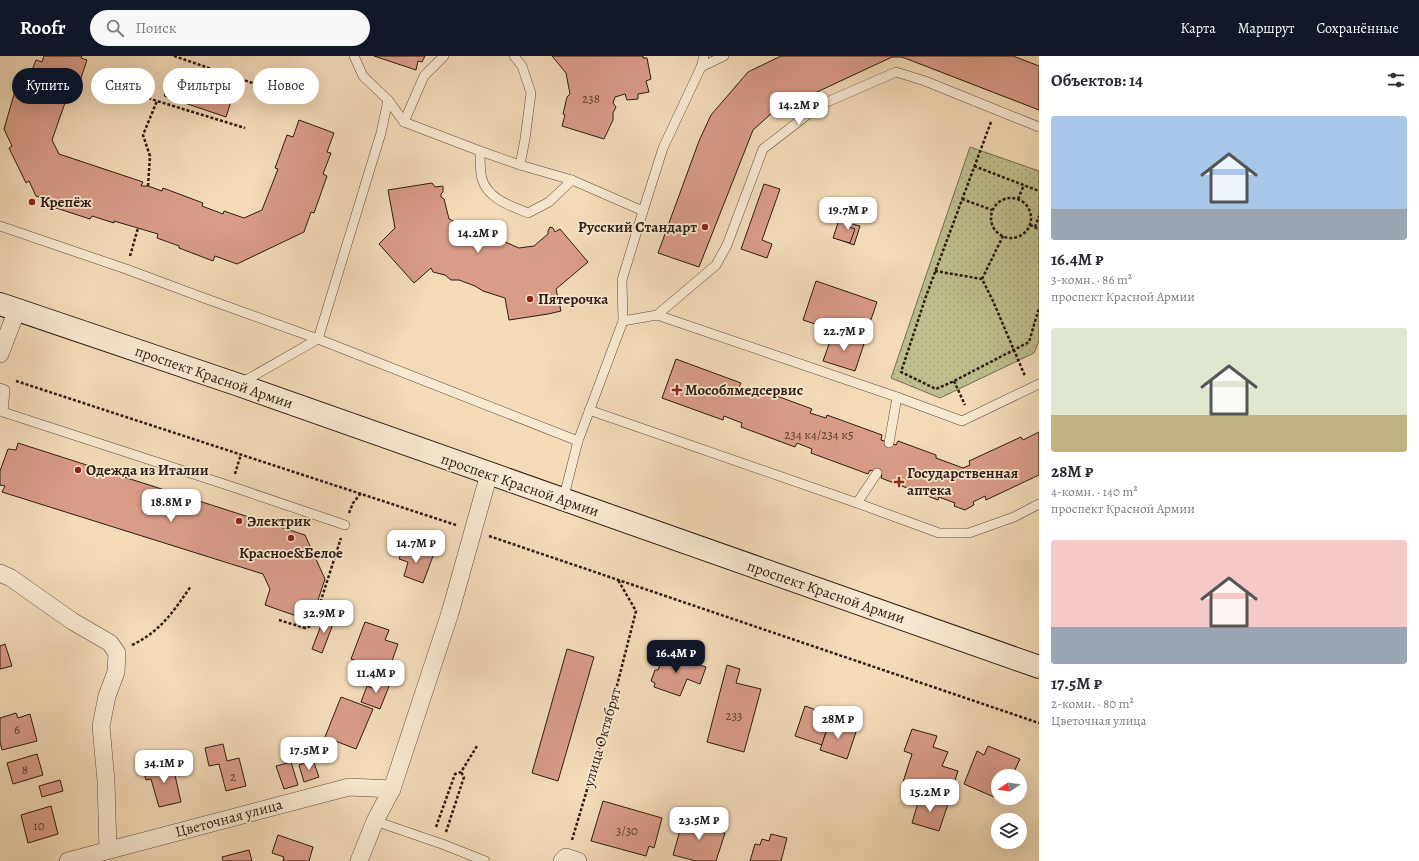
<!DOCTYPE html>
<html lang="ru">
<meta charset="utf-8">
<style>
:root{--surface:#fff;--page:#f7f7f7;--text:#2b2b33;--muted:#7c7c81;--accent:#111827}
body{margin:0;font-family:Alegreya,serif;background:var(--page);color:var(--text);height:100vh;display:flex;flex-direction:column;font-size:15px;white-space:nowrap}
*{box-sizing:border-box;margin:0}
p{font-size:13px;color:var(--muted)}
.icon{flex:none;width:22px;height:22px;fill:none;stroke:currentColor;stroke-width:2;stroke-linecap:round;stroke-linejoin:round}
.map{position:relative;flex:1;overflow:hidden}
.details{display:flex;flex-direction:column;background:var(--surface);width:380px}
.details>*{flex:none}
.top-card{position:absolute;left:12px;top:12px;width:380px;height:36px;display:flex;gap:8px}
.needle{width:26px;rotate:257deg}
.tools{position:absolute;left:991px;top:713px;display:grid;gap:8px}
.tools a{display:grid;place-items:center;width:36px;height:36px;border-radius:50%;background:var(--surface);box-shadow:0 4px 16px #0002;font-size:20px}
.price{position:absolute;translate:-50% -34px;padding:0 9px;border-radius:8px;background:#fff;color:#222;font-size:13px;line-height:26px;filter:drop-shadow(0 1px 2px #0008)}
.price::after{content:'';position:absolute;left:50%;top:24px;width:12px;height:9px;margin-left:-6px;background:inherit;clip-path:polygon(0 0,100% 0,50% 100%)}
.price.selected{background:var(--accent);color:#fff}
ul{padding:0;list-style:none}
li{display:grid;align-content:center;gap:8px;height:212px;padding:0 12px}
li span{display:grid;place-items:center;height:124px;border-radius:4px;color:#555}
li>.icon{margin-inline-start:auto}
span .icon{width:72px;height:72px;fill:#fffc;stroke-width:1}
li b{font-size:17px}
h2{display:flex;justify-content:space-between;align-items:center;height:48px;padding:0 12px;font-size:17px}
.chip{padding:0 14px;border-radius:18px;background:var(--surface);box-shadow:0 4px 16px #0002;font-size:14px;line-height:36px}
.chip.selected{background:var(--accent);color:#fff}
header{display:flex;align-items:center;gap:24px;box-sizing:border-box;height:56px;padding:0 20px;background:var(--accent);color:#fff}
header strong{font-size:19px}
nav{display:flex;gap:22px;margin-inline-start:auto;font-size:14px}
.search{width:280px;height:36px;background:var(--page);display:flex;align-items:center;gap:10px;box-sizing:border-box;padding:0 14px;border-radius:22px;color:var(--muted);font-size:15px}
main{display:flex;flex:1;min-height:0}
.map>svg:first-child{display:block}
</style>
<header>
<strong>Roofr</strong>
<div class="search"><svg class="icon" aria-label="search" viewBox="0 0 24 24"><circle cx="10" cy="10" r="6"/><path d="M15 15l6 6"/></svg>Поиск</div>
<nav><a>Карта</a><a>Маршрут</a><a>Сохранённые</a></nav>
</header>
<main>
<div class="map">
<svg width="1039" height="805" viewBox="0 0 1039 805">
<defs>
<pattern id="park-dots" width="8" height="8" patternUnits="userSpaceOnUse"><rect width="8" height="8" fill="#bebf8d"/><path d="M2 2h.1M6 6h.1" fill="none" stroke="#a4a479" stroke-width="1.8" stroke-linecap="round"/></pattern>
</defs>
<rect width="100%" height="100%" fill="#f3dbb8"/>
<filter id="stains"><feTurbulence type="fractalNoise" baseFrequency=".005" numOctaves="4"/><feColorMatrix values="0 0 0 0 .2 0 0 0 0 .09 0 0 0 0 .02 0 0 0 .5 -.17"/></filter>
<radialGradient id="worn" r=".72"><stop offset=".6" stop-color="#630" stop-opacity="0"/><stop offset="1" stop-color="#630" stop-opacity=".3"/></radialGradient>
<polygon fill="url(#park-dots)" stroke="#766e50" points="970,91 1039,115 1039,285 1034,297 940,342 891,322"/>
<g fill="#d99c88" stroke="#2e1c14">
<polygon points="44,0 82,0 81,2 87,4 74,43 67,41 52,84 59,98 143,126 141,130 148,130 162,135 163,132 203,147 202,150 223,158 224,155 244,162 262,154 278,113 275,112 287,79 293,81 299,64 334,77 327,96 331,97 323,118 327,120 314,157 311,156 304,176 237,208 215,200 213,205 179,192 179,190 157,182 158,178 114,165 114,167 92,160 90,163 53,151 55,146 36,140 29,125 26,127 9,92 12,90 4,73 15,35 23,36 36,4 42,6"/>
<polygon points="374,0 425,0 422,6 418,5 416,14"/>
<polygon points="552,0 643,0 643,2 647,2 651,23 646,25 649,36 638,38 638,43 627,44 625,38 615,41 613,47 616,51 613,57 613,64 604,83 562,70 565,59 563,58 567,41 570,38 566,17"/>
<polygon points="781,0 1013,0 1039,10 1039,54 902,1 892,1 772,57 753,74 699,211 658,197 699,85 711,59 748,16"/>
<polygon points="172,16 234,36 226,61 164,40"/>
<polygon points="432,127 435,131 443,130 443,136 441,138 441,141 444,143 449,163 468,172 468,175 495,185 496,187 502,189 505,186 519,192 534,190 548,178 548,175 550,171 553,172 555,176 560,173 588,206 556,233 561,255 548,258 509,264 505,242 483,235 475,230 459,224 451,224 445,219 433,216 431,212 414,227 379,188 395,172 388,134"/>
<polygon points="764,128 780,133 762,184 772,188 767,202 741,193"/>
<polygon points="844,159 854,162 852,168 860,170 854,189 835,182"/>
<polygon points="840,161 850,164 848,171 855,173 850,187 833,182"/>
<polygon points="816,225 877,246 864,284 803,264"/>
<polygon points="833,277 864,288 855,315 823,305"/>
<polygon points="676,303 741,327 739,331 756,338 758,333 812,353 810,357 826,362 827,359 882,379 881,384 896,389 898,385 936,399 936,402 963,412 970,409 969,405 1021,381 1023,384 1039,376 1039,419 986,444 985,440 973,446 974,449 965,454 954,450 955,447 939,441 938,444 881,422 882,419 870,414 868,418 811,397 812,393 797,387 795,391 741,371 742,367 724,360 723,364 662,342"/>
<polygon points="18,387 305,479 325,523 311,565 265,549 270,533 263,518 2,436 5,430 0,429 0,415 8,393 16,394"/>
<polygon points="404,490 433,500 423,527 404,520 408,506 399,503"/>
<polygon points="325,559 335,563 322,597 312,593"/>
<polygon points="365,566 389,574 385,584 398,588 388,616 351,603"/>
<polygon points="5,588 12,610 0,613 0,590"/>
<polygon points="567,593 594,601 558,725 532,717"/>
<polygon points="664,598 706,611 700,628 687,623 680,640 654,631 655,627 651,625 655,614 658,614"/>
<polygon points="727,609 740,613 736,627 761,633 744,696 707,686"/>
<polygon points="379,621 391,625 380,653 361,646 367,630 375,633"/>
<polygon points="341,641 373,653 356,693 325,681"/>
<polygon points="805,650 831,659 822,689 795,680"/>
<polygon points="16,657 18,662 30,658 37,685 2,694 0,686 0,662"/>
<polygon points="830,664 857,673 847,703 820,694"/>
<polygon points="912,673 937,680 933,691 948,696 942,710 958,715 952,733 941,729 937,739 903,726 912,698 904,695"/>
<polygon points="223,688 227,705 239,702 246,730 226,735 219,708 209,710 205,692"/>
<polygon points="988,690 1020,703 1012,720 998,720 998,741 994,741 964,728 977,695 984,699"/>
<polygon points="37,698 43,719 13,728 7,707"/>
<polygon points="313,704 319,721 304,726 299,709"/>
<polygon points="172,706 181,746 159,751 151,723 146,724 143,713"/>
<polygon points="291,706 298,729 284,733 276,710"/>
<polygon points="60,724 63,735 42,741 39,730"/>
<polygon points="920,740 948,748 939,775 912,767"/>
<polygon points="603,745 662,762 654,792 649,790 646,800 591,785"/>
<polygon points="51,750 58,778 28,787 21,759"/>
<polygon points="704,760 717,764 714,774 725,777 716,805 696,805 673,799 683,764 700,769"/>
<polygon points="771,778 787,782 781,805 750,805 755,788 760,789 762,783 769,785"/>
<polygon points="278,779 313,791 309,805 283,805 284,801 272,797"/>
<polygon points="249,794 252,805 223,805 222,801"/>
</g>
<g fill="none" stroke-linecap="round" stroke-linejoin="round">
<defs>
<g id="service">
<polyline points="354,0 363,20 388,44"/>
<polyline points="514,0 522,10 531,37 525,83 520,109"/>
<polyline points="701,11 724,0"/>
<polyline points="404,66 424,20 444,0"/>
<path d="M 480,95 C 480,104 480,115 482,123 C 488,143 511,150 528,157 L 549,146 L 572,124"/>
<polyline points="0,170 126,213 204,242 318,283"/>
<polyline points="657,259 897,341 962,365 1039,328"/>
<polyline points="623,265 657,259 716,209 727,189 763,93 820,49 896,16 925,25 1039,71"/>
<polyline points="241,327 318,283"/>
<polyline points="0,332 5,334 3,356 230,430 345,469"/>
<polyline points="589,354 857,447 939,477 969,477 1014,461 1039,448"/>
<polyline points="578,385 318,283 381,77 388,44 404,66 480,95 520,109 572,124 643,155"/>
<polyline points="889,387 897,341"/>
<polyline points="563,444 578,385 623,265 622,224 643,155 663,92 701,11 704,0"/>
<polyline points="857,447 877,417"/>
<polyline points="375,765 442,788 485,805"/>
</g>
<g id="minor">
<polyline points="0,298 17,254"/>
<polyline points="0,517 11,522 72,565 110,587 117,597 116,616 107,640 101,670 106,725 108,794"/>
<polyline points="68,805 349,731 392,733"/>
<polyline points="359,805 375,765 392,733 450,557 489,418"/>
<polyline points="562,805 566,801 578,805"/>
</g>
<polyline id="secondary" points="0,248 239,329 1039,611"/>
</defs>
<use href="#service" stroke="#5f4c3d" stroke-width="10"/>
<use href="#minor" stroke="#5f4c3d" stroke-width="18"/>
<use href="#secondary" stroke="#2e1c14" stroke-width="24"/>
<g stroke="#2e1c14" stroke-width="2.5" stroke-dasharray="3 2" stroke-linecap="butt">
<polyline points="174,0 276,35"/>
<polyline points="101,26 157,45 245,72"/>
<polyline points="991,66 925,243 901,316 936,333 954,325 1029,286 1039,252"/>
<polyline points="974,110 1039,135"/>
<polyline points="148,130 150,100 143,79 157,45"/>
<circle cx="1011" cy="162" r="20"/>
<polyline points="962,143 992,154"/>
<polyline points="1018,143 1024,129"/>
<polyline points="1030,169 1039,173"/>
<polyline points="1035,171 1039,160"/>
<polyline points="130,200 138,172"/>
<polyline points="935,215 982,223 993,245 1025,320"/>
<polyline points="982,223 1003,180"/>
<polyline points="16,325 456,469"/>
<polyline points="954,325 965,349"/>
<polyline points="235,418 241,398"/>
<polyline points="349,457 353,447 361,437"/>
<polyline points="489,480 1039,667"/>
<polyline points="279,564 305,572 313,569 341,482"/>
<path d="M 132,589 C 161,575 173,556 191,530"/>
<polyline points="436,771 455,718 461,716 477,690"/>
<polyline points="446,776 464,721 461,716"/>
<polyline points="572,784 611,653 636,555 618,524"/>
</g>
<use href="#service" stroke="#f7e8d1" stroke-width="9"/>
<use href="#minor" stroke="#f7e8d1" stroke-width="17"/>
<use href="#secondary" stroke="#f7e8d1" stroke-width="22"/>
</g>
<g fill="#8f2418" stroke="#f7e8d1" stroke-width="1.5">
<circle cx="32" cy="146" r="4"/>
<circle cx="705" cy="171" r="4"/>
<circle cx="530" cy="243" r="4"/>
<path d="M675 328h4v4h4v4h-4v4h-4v-4h-4v-4h4z"/>
<circle cx="78" cy="414" r="4"/>
<path d="M897 420h4v4h4v4h-4v4h-4v-4h-4v-4h4z"/>
<circle cx="239" cy="465" r="4"/>
<circle cx="291" cy="482" r="4"/>
</g>
<g text-anchor="middle" dominant-baseline="central" stroke-width="3.5" stroke-linejoin="round" paint-order="stroke">
<g font-size="13" fill="#593c31">
<text x="591" y="42">238</text>
<text x="819" y="378">234 к4/234 к5</text>
<text x="734" y="659">233</text>
<text x="17" y="673">6</text>
<text x="25" y="713">8</text>
<text x="233" y="720">2</text>
<text x="39" y="769">10</text>
<text x="627" y="774">3/30</text>
</g>
<g font-size="15" font-weight="bold" fill="#2e1c14" stroke="#f7e8d1" text-anchor="start">
<text x="40" y="146">Крепёж</text>
<text x="697" y="171" text-anchor="end">Русский Стандарт</text>
<text x="538" y="243">Пятерочка</text>
<text x="685" y="334">Мособлмедсервис</text>
<text x="86" y="414">Одежда из Италии</text>
<text x="907" y="417">Государственная<tspan x="907" dy="17">аптека</tspan></text>
<text x="247" y="465">Электрик</text>
<text x="291" y="497" text-anchor="middle">Красное&amp;Белое</text>
</g>
<g font-size="15" fill="#2e1c14" stroke="#f7e8d1">
<text transform="translate(214 321) rotate(19)">проспект Красной Армии</text>
<text transform="translate(520 429) rotate(19)">проспект Красной Армии</text>
<text transform="translate(826 536) rotate(19)">проспект Красной Армии</text>
<text transform="translate(602 681) rotate(-74)">улица Октябрят</text>
<text transform="translate(229 762) rotate(-15)">Цветочная улица</text>
</g>
</g>
<rect width="100%" height="100%" filter="url(#stains)"/>
<rect width="100%" height="100%" fill="url(#worn)"/>
</svg>
<div class="tools">
<a><svg class="needle" viewBox="-14 -14 28 28"><path d="M0-13l5 13h-10z" fill="#e53935"/><path d="M0 13l5-13h-10z" fill="#7c7c81"/></svg></a>
<a><svg class="icon" aria-label="layers" viewBox="0 0 24 24"><path d="M12 4l9 5-9 5-9-5zM3 14l9 5 9-5"/></svg></a>
</div>
<b class="price" style="left:799px;top:70px">14.2M ₽</b>
<b class="price" style="left:848px;top:175px">19.7M ₽</b>
<b class="price" style="left:478px;top:198px">14.2M ₽</b>
<b class="price" style="left:844px;top:296px">22.7M ₽</b>
<b class="price" style="left:171px;top:467px">18.8M ₽</b>
<b class="price" style="left:416px;top:508px">14.7M ₽</b>
<b class="price" style="left:324px;top:578px">32.9M ₽</b>
<b class="price selected" style="left:676px;top:618px">16.4M ₽</b>
<b class="price" style="left:376px;top:638px">11.4M ₽</b>
<b class="price" style="left:838px;top:684px">28M ₽</b>
<b class="price" style="left:309px;top:715px">17.5M ₽</b>
<b class="price" style="left:164px;top:728px">34.1M ₽</b>
<b class="price" style="left:930px;top:757px">15.2M ₽</b>
<b class="price" style="left:699px;top:785px">23.5M ₽</b>
<div class="top-card">
<a class="chip selected">Купить</a>
<a class="chip">Снять</a>
<a class="chip">Фильтры</a>
<a class="chip">Новое</a>
</div>
</div>
<section class="details">
<h2>Объектов: 14<svg class="icon" aria-label="filters" viewBox="0 0 24 24"><path d="M4 7h16M4 17h16"/><circle cx="9" cy="7" r="2"/><circle cx="15" cy="17" r="2"/></svg></h2>
<ul>
<li><span style="background:linear-gradient(#a9c7e8 75%,#9aa5b1 0)"><svg class="icon" aria-label="home" viewBox="0 0 24 24"><path d="M3 11l9-7 9 7M6 9v11h12V9"/></svg></span><div><b>16.4M ₽</b><p>3-комн. · 86 m²</p><p>проспект Красной Армии</p></div></li>
<li><span style="background:linear-gradient(#dfe7d0 70%,#c2b280 0)"><svg class="icon" aria-label="home" viewBox="0 0 24 24"><path d="M3 11l9-7 9 7M6 9v11h12V9"/></svg></span><div><b>28M ₽</b><p>4-комн. · 140 m²</p><p>проспект Красной Армии</p></div></li>
<li><span style="background:linear-gradient(#f6c9c9 70%,#9aa5b1 0)"><svg class="icon" aria-label="home" viewBox="0 0 24 24"><path d="M3 11l9-7 9 7M6 9v11h12V9"/></svg></span><div><b>17.5M ₽</b><p>2-комн. · 80 m²</p><p>Цветочная улица</p></div></li>
</ul>
</section>
</main>
